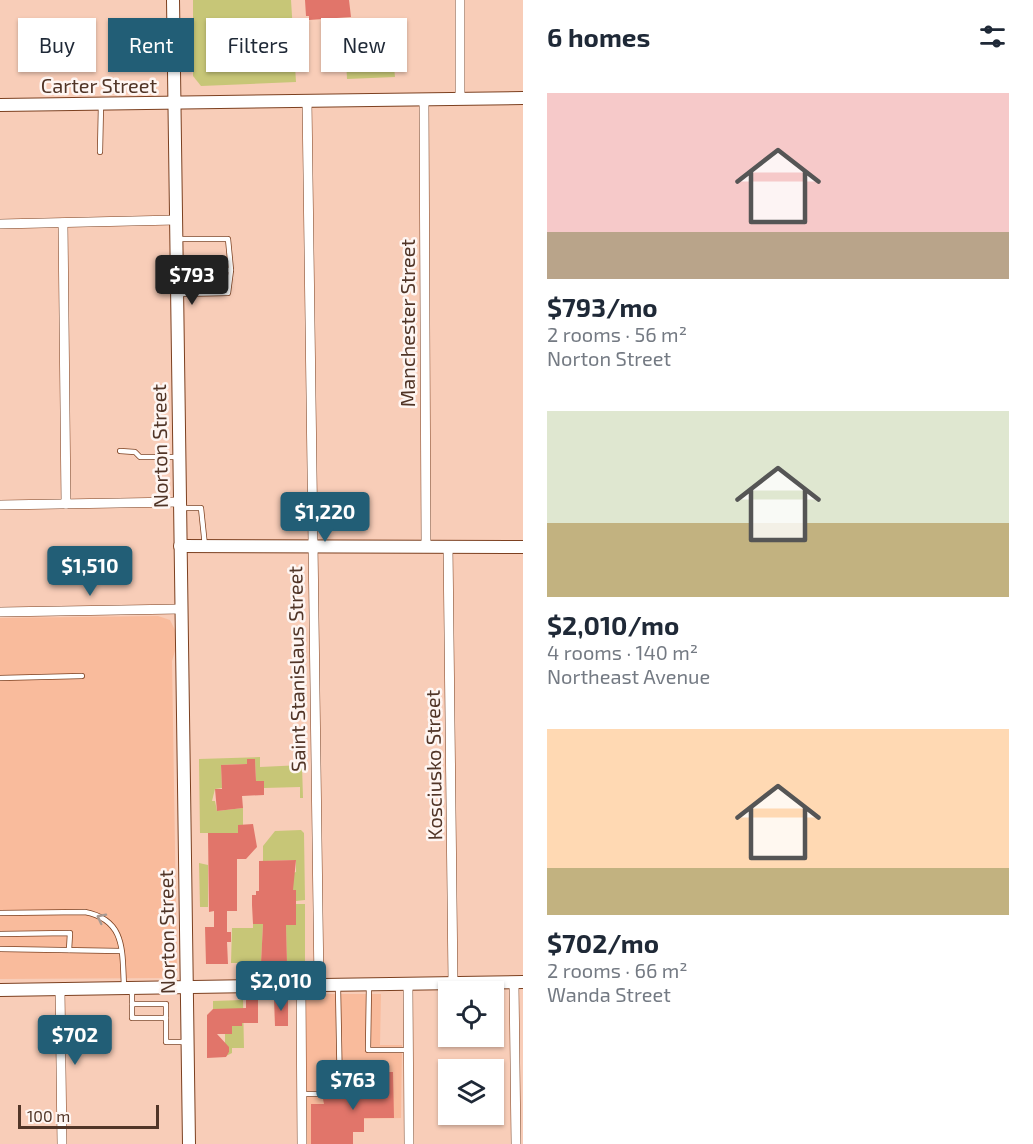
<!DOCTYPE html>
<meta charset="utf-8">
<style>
:root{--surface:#fff;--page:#f6f6f7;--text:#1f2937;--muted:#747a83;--accent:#225e76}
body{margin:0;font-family:"Exo 2",sans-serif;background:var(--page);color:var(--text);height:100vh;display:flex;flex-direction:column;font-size:22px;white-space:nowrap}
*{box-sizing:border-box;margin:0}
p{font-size:20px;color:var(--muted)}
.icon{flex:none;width:33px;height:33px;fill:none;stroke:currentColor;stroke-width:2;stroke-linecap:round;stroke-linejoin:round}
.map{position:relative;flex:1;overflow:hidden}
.panel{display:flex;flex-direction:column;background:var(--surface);width:510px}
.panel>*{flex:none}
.guide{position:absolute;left:18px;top:18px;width:414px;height:54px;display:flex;gap:12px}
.fabs{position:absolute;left:438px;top:981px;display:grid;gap:12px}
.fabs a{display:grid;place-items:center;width:66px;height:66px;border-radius:0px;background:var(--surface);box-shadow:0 2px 4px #0004;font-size:30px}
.scale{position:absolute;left:18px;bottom:15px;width:141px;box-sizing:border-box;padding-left:6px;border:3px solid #513527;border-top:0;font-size:16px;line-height:21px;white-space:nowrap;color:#513527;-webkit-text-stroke:4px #fef6f3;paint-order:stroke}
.price{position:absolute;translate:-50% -51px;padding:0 14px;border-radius:6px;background:var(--accent);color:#fff;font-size:20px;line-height:39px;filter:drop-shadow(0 2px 3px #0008)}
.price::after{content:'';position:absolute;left:50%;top:36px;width:18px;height:14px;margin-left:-9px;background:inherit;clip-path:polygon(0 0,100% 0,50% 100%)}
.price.selected{background:#222;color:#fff}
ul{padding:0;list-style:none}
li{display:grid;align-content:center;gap:12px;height:318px;padding:0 24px}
li span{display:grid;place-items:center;height:186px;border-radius:0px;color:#555}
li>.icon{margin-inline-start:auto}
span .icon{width:108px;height:108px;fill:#fffc;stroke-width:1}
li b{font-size:26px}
h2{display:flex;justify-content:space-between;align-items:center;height:72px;padding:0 24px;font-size:26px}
.pill{padding:0 21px;border-radius:0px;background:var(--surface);box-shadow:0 2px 4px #0004;font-size:21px;line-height:54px}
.pill.selected{background:var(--accent);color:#fff}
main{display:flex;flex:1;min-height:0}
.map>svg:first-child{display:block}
</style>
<main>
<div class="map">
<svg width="523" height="1144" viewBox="0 0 523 1144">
<rect width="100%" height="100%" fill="#f8cdb8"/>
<g fill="#f9bb9c">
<polygon points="158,616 170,620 175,630 175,651 172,661 177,972 170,978 0,979 0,618"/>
<polygon points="311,994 381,994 380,1045 402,1045 401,1118 364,1119 364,1132 353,1132 353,1144 305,1144 304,1001"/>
</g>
<g fill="#c7c677">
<polygon points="193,0 291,0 296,82 201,86 193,76"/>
<polygon points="393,32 394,51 352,54 351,34"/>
<polygon points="393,56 395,77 347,79 346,58"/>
<polygon points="260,757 260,767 302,765 303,798 300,798 300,787 264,788 264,781 256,781 255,759 247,759 247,764 221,765 222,788 215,789 212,801 215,801 217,811 243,808 243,825 238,825 238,833 200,833 199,759"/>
<polygon points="301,830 304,833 305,900 296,901 288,890 293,873 296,872 296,860 263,861 263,846 275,831"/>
<polygon points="199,863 208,865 208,907 200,907"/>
<polygon points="296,904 305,904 305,967 287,967 286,925 296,925"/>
<polygon points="253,924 263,924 261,963 231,963 232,928 253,928"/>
<polygon points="243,1000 244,1048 232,1048 232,1053 224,1057 229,1052 225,1044 225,1034 232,1034 232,1026 242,1026 242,1009 213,1009 213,1001"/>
</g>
<g fill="#e1756a">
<polygon points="305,0 349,0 351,17 309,20 309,16 306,16"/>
<polygon points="247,759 255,759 256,781 264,781 264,795 242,796 243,808 217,811 215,789 222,789 221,765 247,764"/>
<polygon points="253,824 257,847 246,859 237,859 237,911 227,911 227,932 231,932 231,942 227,942 228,964 206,964 205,927 214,927 214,911 209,912 208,833 238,833 238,825"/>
<polygon points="296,860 293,890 296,890 296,925 286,925 287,963 261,963 263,924 253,924 252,905 252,895 256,895 256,891 259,891 259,861"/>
<polygon points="274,999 288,999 288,1026 275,1026"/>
<polygon points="246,1000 258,1000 258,1023 242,1023 242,1026 232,1026 232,1034 217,1034 229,1047 229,1052 226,1057 207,1058 207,1015 213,1009 246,1008"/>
<polygon points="362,1072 393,1072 394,1118 364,1118 364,1132 353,1132 353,1144 311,1144 311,1104 324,1104 323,1099 362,1099"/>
</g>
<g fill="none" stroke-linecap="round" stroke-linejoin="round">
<defs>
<g id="lane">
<polyline points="100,152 101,104"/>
<polyline points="179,239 228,239 231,270 228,293 180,294"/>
<polyline points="177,271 231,270"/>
<polyline points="120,451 135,452 140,457 179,457"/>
<polyline points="182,508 201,508 205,546"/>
<polyline points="0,678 82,676"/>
<path d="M 0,913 L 85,912 C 126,920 122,951 124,986"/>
<polyline points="0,934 70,933 69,950"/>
<polyline points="0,949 121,951"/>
<polyline points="369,985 368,1050 409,1050"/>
<polyline points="132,988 132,1018 166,1018"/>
<polyline points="132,1004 166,1004 166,1042 187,1042"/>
<polyline points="301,1094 340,1094 338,986"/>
</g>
<g id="street">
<polyline points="460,0 460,99"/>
<polyline points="424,100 426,546"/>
<polyline points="307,101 319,985"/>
<polyline points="63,223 66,504"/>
<polyline points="0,224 176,220"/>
<polyline points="0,505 179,502"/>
<polyline points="448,546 453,983"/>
<polyline points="0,612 181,609"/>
<polyline points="514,982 516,1144"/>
<polyline points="408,984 409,1144"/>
<polyline points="301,985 302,1144"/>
<polyline points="60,989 62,1144"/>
</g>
<g id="secondary">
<polyline points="173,0 189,1144"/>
<polyline points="0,105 523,98"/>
<polyline points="180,546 523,547"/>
<polyline points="0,990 523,982"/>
</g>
</defs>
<use href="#lane" stroke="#7c4020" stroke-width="6"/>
<use href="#street" stroke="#7c4020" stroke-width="10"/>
<use href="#secondary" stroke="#7c4020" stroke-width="14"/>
<use href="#lane" stroke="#fff" stroke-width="4.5"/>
<use href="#street" stroke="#fff" stroke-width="9"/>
<use href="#secondary" stroke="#fff" stroke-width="12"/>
</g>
<defs><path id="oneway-chevron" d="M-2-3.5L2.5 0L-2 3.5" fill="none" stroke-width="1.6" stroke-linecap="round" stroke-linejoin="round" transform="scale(1.5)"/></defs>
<use stroke="#a89a93" href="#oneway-chevron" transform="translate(101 918) rotate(-153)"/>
<g text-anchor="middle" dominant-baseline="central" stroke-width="5" stroke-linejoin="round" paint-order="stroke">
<g font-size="20" fill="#513527" stroke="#fef6f3">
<text x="99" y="85">Carter Street</text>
<text transform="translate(407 323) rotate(-90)">Manchester Street</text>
<text transform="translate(159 446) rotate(-91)">Norton Street</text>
<text transform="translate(296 669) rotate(-91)">Saint Stanislaus Street</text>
<text transform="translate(433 765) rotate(-91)">Kosciusko Street</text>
<text transform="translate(166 932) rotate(-91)">Norton Street</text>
</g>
</g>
</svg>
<div class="fabs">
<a><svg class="icon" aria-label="locate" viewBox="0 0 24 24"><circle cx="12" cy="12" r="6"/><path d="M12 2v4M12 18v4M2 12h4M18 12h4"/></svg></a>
<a><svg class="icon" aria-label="layers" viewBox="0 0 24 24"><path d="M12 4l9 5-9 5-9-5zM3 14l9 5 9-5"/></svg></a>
</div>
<div class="scale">100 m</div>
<b class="price selected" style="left:192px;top:306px">$793</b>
<b class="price" style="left:325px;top:543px">$1,220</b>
<b class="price" style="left:90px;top:597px">$1,510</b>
<b class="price" style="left:281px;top:1012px">$2,010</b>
<b class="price" style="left:75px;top:1066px">$702</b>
<b class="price" style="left:353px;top:1111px">$763</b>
<div class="guide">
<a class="pill">Buy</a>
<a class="pill selected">Rent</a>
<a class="pill">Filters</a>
<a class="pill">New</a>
</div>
</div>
<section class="panel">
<h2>6 homes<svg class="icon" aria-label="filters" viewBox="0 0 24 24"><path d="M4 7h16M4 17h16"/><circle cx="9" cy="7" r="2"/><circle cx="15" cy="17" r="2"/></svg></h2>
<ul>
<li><span style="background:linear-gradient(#f6c9c9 75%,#b9a48a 0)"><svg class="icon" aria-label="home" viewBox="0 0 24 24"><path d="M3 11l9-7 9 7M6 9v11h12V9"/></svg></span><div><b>$793/mo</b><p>2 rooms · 56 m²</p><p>Norton Street</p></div></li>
<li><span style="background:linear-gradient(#dfe7d0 60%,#c2b280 0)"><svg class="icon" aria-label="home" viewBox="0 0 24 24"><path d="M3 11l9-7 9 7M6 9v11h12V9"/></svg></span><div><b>$2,010/mo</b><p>4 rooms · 140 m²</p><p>Northeast Avenue</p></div></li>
<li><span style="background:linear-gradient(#ffd9b3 75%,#c2b280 0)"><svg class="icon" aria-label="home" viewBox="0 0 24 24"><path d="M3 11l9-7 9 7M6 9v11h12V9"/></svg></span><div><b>$702/mo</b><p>2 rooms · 66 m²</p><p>Wanda Street</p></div></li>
</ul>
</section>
</main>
